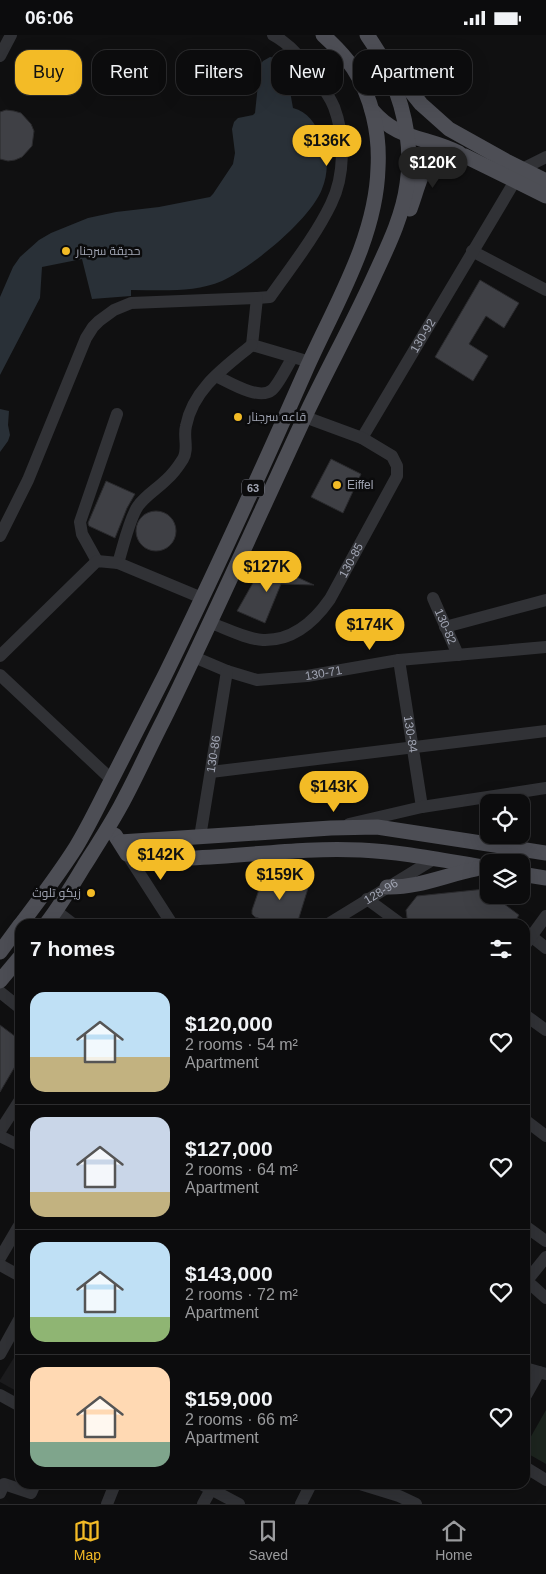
<!DOCTYPE html>
<meta charset="utf-8">
<style>
:root{--surface:#0c0c0d;--page:#1a1a1b;--text:#f1f3f6;--muted:#9a9b9d;--line:#2c2c2e;--accent:#f3bb26}
body{margin:0;font-family:Arial,Cairo,sans-serif;background:var(--page);color:var(--text);height:100vh;display:flex;flex-direction:column;font-size:19px;white-space:nowrap}
*{box-sizing:border-box;margin:0}
p{font-size:16px;color:var(--muted)}
.icon{flex:none;width:28px;height:28px;fill:none;stroke:currentColor;stroke-width:2;stroke-linecap:round;stroke-linejoin:round}
.map{position:relative;flex:1;overflow:hidden}
.details{position:absolute;left:15px;top:884px;width:515px;height:570px;display:flex;flex-direction:column;background:var(--surface);border-radius:15px;box-shadow:0 5px 20px #0002,0 0 0 1px var(--line)}
.details>*{flex:none}
.banner{position:absolute;left:15px;top:15px;width:516px;height:45px;display:flex;gap:10px}
.controls{position:absolute;left:480px;top:759px;display:grid;gap:10px}
.controls a{display:grid;place-items:center;width:50px;height:50px;border-radius:10px;background:var(--surface);box-shadow:0 5px 20px #0002,0 0 0 1px var(--line);font-size:25px}
.price{position:absolute;translate:-50% -42px;padding:0 11px;border-radius:18px;background:var(--accent);color:#111;font-size:16px;line-height:32px;filter:drop-shadow(0 1px 2px #0008)}
.price::after{content:'';position:absolute;left:50%;top:30px;width:15px;height:11px;margin-left:-8px;background:inherit;clip-path:polygon(0 0,100% 0,50% 100%)}
.price.active{background:#222;color:#fff}
ul{padding:0;list-style:none}
li{display:flex;align-items:center;gap:15px;height:125px;padding:0 15px}
li+li{border-top:1px solid var(--line)}
li span{display:grid;place-items:center;flex:none;width:140px;height:100px;border-radius:15px;color:#555}
li>.icon{margin-inline-start:auto}
span .icon{width:60px;height:60px;fill:#fffc;stroke-width:1}
li b{font-size:21px}
h2{display:flex;justify-content:space-between;align-items:center;height:60px;padding:0 15px;font-size:21px}
.chip{padding:0 18px;border-radius:15px;background:var(--surface);box-shadow:0 5px 20px #0002,0 0 0 1px var(--line);font-size:18px;line-height:45px}
.chip.active{background:var(--accent);color:#111}
.status{display:flex;justify-content:space-between;align-items:center;height:35px;padding:0 25px;background:var(--surface);direction:ltr}
.status svg{height:14px;fill:currentColor}
.menu{display:flex;justify-content:space-around;align-items:center;height:70px;border-top:1px solid var(--line);background:var(--surface);font-size:14px;color:var(--muted)}
.menu a{display:grid;justify-items:center;gap:2px}
.menu .active{color:var(--accent)}
.map>svg:first-child{display:block}
</style>
<div class="status"><b>06:06</b><svg viewBox="0 0 49 12"><path d="M0 12V9h3v3zM5 12V6h3v6zM10 12V3h3v9zM15 12V0h3v12zM26 1h20v11H26zM47 4h2v5h-2z"/></svg></div>
<div class="map">
<svg width="546" height="1469" viewBox="0 0 546 1469">
<rect width="100%" height="100%" fill="#101011"/>
<polygon fill="#1c1c1e" points="20,1313 20,1358 0,1347 0,1345"/>
<polygon fill="#1c241e" points="546,1375 546,1429 525,1417 525,1412"/>
<g fill="#293037">
<path d="M 270,22 L 279,23 L 284,29 L 286,34 L 293,73 C 308,77 315,88 321,102 C 328,118 329,137 322,154 C 311,184 251,233 222,246 C 194,258 161,255 131,255 L 131,261 L 92,264 L 82,224 L 42,232 L 40,263 L 0,340 L 0,262 L 13,232 L 20,222 L 39,205 L 51,198 L 88,183 L 116,177 L 159,172 L 210,162 L 213,159 L 233,129 L 235,118 L 232,94 L 234,87 L 238,83 L 253,80 L 255,78 L 260,30 L 263,26 Z"/>
<polygon points="0,374 9,376 8,390 10,400 8,406 0,417"/>
</g>
<g fill="#3f4045" stroke="#2a2a2d">
<polygon points="6,75 14,76 21,78 31,89 34,96 32,111 22,122 15,125 8,126 0,124 0,77"/>
<polygon points="480,245 519,268 504,293 486,281 469,309 488,321 473,346 435,322"/>
<polygon points="331,424 361,439 343,478 311,462"/>
<polygon points="106,446 135,459 127,473 115,503 89,491 88,488"/>
<circle cx="156" cy="496" r="20"/>
<polygon points="271,530 314,550 281,549 265,588 237,576 254,546 260,547"/>
<polygon points="278,841 309,850 297,889 276,889 255,882 252,879 252,875 263,843 272,844"/>
<polygon points="485,854 489,857 489,860 492,860 519,880 513,889 409,889 407,883 406,875 417,861"/>
<polygon points="0,990 20,1005 20,1023 0,1057"/>
</g>
<g fill="none" stroke-linecap="round" stroke-linejoin="round">
<g stroke="#313236" stroke-width="12">
<polyline points="0,21 11,0"/>
<polyline points="472,216 546,255"/>
<path d="M 257,263 L 270,262 C 291,232 315,202 331,169 C 345,141 345,101 334,72 C 330,62 324,54 318,46 C 306,28 292,10 273,0"/>
<path d="M 216,341 C 229,347 259,366 272,355 C 279,349 287,331 293,322"/>
<path id="s1" d="M 362,403 L 522,134 L 546,122"/>
<polyline points="0,501 28,445 86,303 93,292 99,286 114,275 131,268 257,263 252,310 310,327"/>
<polyline points="97,526 82,499 80,487 117,379"/>
<path d="M 118,528 C 123,513 129,484 138,471 C 146,460 157,454 166,445 C 173,439 178,432 183,424 C 189,414 183,402 186,391 C 193,354 225,332 252,310"/>
<path id="s2" d="M 433,563 L 458,620"/>
<path id="s3" d="M 211,588 C 227,594 246,604 263,605 C 292,606 314,587 330,564 L 397,441 L 397,431 L 392,421 L 362,403 L 305,382"/>
<polyline points="445,592 546,565"/>
<polyline points="0,621 97,526 118,528 202,563"/>
<path id="s4" d="M 194,622 L 227,636 L 257,645 L 307,641 L 399,625 L 546,612"/>
<path id="s5" d="M 399,625 L 422,772"/>
<polyline points="0,640 111,744"/>
<polyline points="211,737 546,696"/>
<polyline points="349,789 422,772 546,753"/>
<path id="s6" d="M 200,802 L 227,636"/>
<polyline points="127,819 172,889"/>
<polyline points="367,864 401,889"/>
<polyline points="56,876 73,889"/>
<path id="s7" d="M 328,889 L 434,824"/>
<polyline points="531,901 546,913"/>
<polyline points="525,910 546,881"/>
<polyline points="0,957 20,973"/>
<polyline points="525,980 546,995"/>
<polyline points="525,1085 546,1101"/>
<polyline points="0,1096 20,1065"/>
<polyline points="0,1101 20,1111"/>
<polyline points="525,1191 546,1206"/>
<polyline points="0,1223 20,1189"/>
<polyline points="0,1230 20,1241"/>
<polyline points="527,1246 546,1263"/>
<polyline points="525,1248 546,1222"/>
<polyline points="0,1319 20,1283"/>
<polyline points="525,1333 546,1339"/>
<polyline points="0,1360 20,1371"/>
<polyline points="525,1362 539,1337"/>
<polyline points="525,1432 546,1445"/>
<polyline points="201,1449 239,1469"/>
<polyline points="360,1449 399,1461 416,1469"/>
<polyline points="0,1458 4,1449 31,1458 35,1449"/>
<polyline points="107,1469 115,1449"/>
<polyline points="203,1469 214,1449"/>
<polyline points="301,1469 311,1449"/>
</g>
<g stroke="#4d4e55" stroke-width="15">
<polyline points="392,33 421,69 449,94 508,127 546,146"/>
<path d="M 372,75 C 398,106 426,101 459,118"/>
<path d="M 410,174 C 422,142 422,115 465,121 L 546,161"/>
<path d="M 115,800 L 127,819 C 148,820 169,824 191,823 C 248,821 304,812 361,815 C 404,817 446,826 489,833"/>
<polyline points="120,807 331,793 377,792 546,818"/>
<polyline points="521,839 546,843"/>
<path d="M 387,852 C 418,853 445,840 476,834"/>
<path d="M 21,889 C 40,864 59,839 76,812 C 90,789 101,765 113,742 C 130,708 148,674 165,640 C 214,540 260,439 305,337 C 333,273 376,205 378,133 C 380,99 372,62 353,33 C 345,21 334,10 323,0"/>
<path d="M 46,889 C 60,871 72,851 84,831 C 96,812 109,792 120,772 C 136,743 149,713 164,684 C 214,582 260,478 308,375 C 330,329 355,284 376,237 C 389,209 403,180 407,149 C 415,100 396,39 367,0"/>
<polyline points="0,917 20,890"/>
<polyline points="0,946 20,922"/>
</g>
</g>
<g fill="#f3bb26" stroke="#0b0b0c" stroke-width="2">
<circle cx="66" cy="216" r="5"/>
<circle cx="238" cy="382" r="5"/>
<circle cx="337" cy="450" r="5"/>
<circle cx="91" cy="858" r="5"/>
</g>
<g text-anchor="middle" dominant-baseline="central" stroke-width="5" stroke-linejoin="round" paint-order="stroke">
<rect fill="#0b0b0c" stroke="#747781" stroke-width="1" x="242" y="444.5" width="22" height="17" rx="4"/>
<g font-size="11" font-weight="bold" fill="#a1a5b3">
<text x="253" y="453">63</text>
</g>
<g font-size="12" fill="#a1a5b3" stroke="#0b0b0c" text-anchor="start">
<text x="76" y="216">حديقة سرجنار</text>
<text x="248" y="382">قاعه سرجنار</text>
<text x="347" y="450">Eiffel</text>
<text x="81" y="858" text-anchor="end">زيكو تلوث</text>
</g>
<g font-size="12" fill="#a1a5b3" stroke="#0b0b0c">
<text stroke="none"><textPath href="#s1" startOffset="119">130-92</textPath></text>
<text stroke="none"><textPath href="#s3" startOffset="181">130-85</textPath></text>
<text stroke="none"><textPath href="#s2" startOffset="31">130-82</textPath></text>
<text stroke="none"><textPath href="#s4" startOffset="134">130-71</textPath></text>
<text stroke="none"><textPath href="#s5" startOffset="75">130-84</textPath></text>
<text stroke="none"><textPath href="#s6" startOffset="84">130-86</textPath></text>
<text stroke="none"><textPath href="#s7" startOffset="62">128-96</textPath></text>
</g>
</g>
</svg>
<div class="controls">
<a><svg class="icon" aria-label="locate" viewBox="0 0 24 24"><circle cx="12" cy="12" r="6"/><path d="M12 2v4M12 18v4M2 12h4M18 12h4"/></svg></a>
<a><svg class="icon" aria-label="layers" viewBox="0 0 24 24"><path d="M12 4l9 5-9 5-9-5zM3 14l9 5 9-5"/></svg></a>
</div>
<b class="price" style="left:327px;top:132px">$136K</b>
<b class="price active" style="left:433px;top:154px">$120K</b>
<b class="price" style="left:267px;top:558px">$127K</b>
<b class="price" style="left:370px;top:616px">$174K</b>
<b class="price" style="left:334px;top:778px">$143K</b>
<b class="price" style="left:161px;top:846px">$142K</b>
<b class="price" style="left:280px;top:866px">$159K</b>
<div class="banner">
<a class="chip active">Buy</a>
<a class="chip">Rent</a>
<a class="chip">Filters</a>
<a class="chip">New</a>
<a class="chip">Apartment</a>
</div>
<section class="details">
<h2>7 homes<svg class="icon" aria-label="filters" viewBox="0 0 24 24"><path d="M4 7h16M4 17h16"/><circle cx="9" cy="7" r="2"/><circle cx="15" cy="17" r="2"/></svg></h2>
<ul>
<li><span style="background:linear-gradient(#bfe0f5 65%,#c2b280 0)"><svg class="icon" aria-label="home" viewBox="0 0 24 24"><path d="M3 11l9-7 9 7M6 9v11h12V9"/></svg></span><div><b>$120,000</b><p>2 rooms · 54 m²</p><p>Apartment</p></div><svg class="icon" aria-label="heart" viewBox="0 0 24 24"><path d="M12 20l-8-8c-3-5 5-10 8-4 3-6 11-1 8 4z"/></svg></li>
<li><span style="background:linear-gradient(#c9d6e8 75%,#c2b280 0)"><svg class="icon" aria-label="home" viewBox="0 0 24 24"><path d="M3 11l9-7 9 7M6 9v11h12V9"/></svg></span><div><b>$127,000</b><p>2 rooms · 64 m²</p><p>Apartment</p></div><svg class="icon" aria-label="heart" viewBox="0 0 24 24"><path d="M12 20l-8-8c-3-5 5-10 8-4 3-6 11-1 8 4z"/></svg></li>
<li><span style="background:linear-gradient(#bfe0f5 75%,#8fb573 0)"><svg class="icon" aria-label="home" viewBox="0 0 24 24"><path d="M3 11l9-7 9 7M6 9v11h12V9"/></svg></span><div><b>$143,000</b><p>2 rooms · 72 m²</p><p>Apartment</p></div><svg class="icon" aria-label="heart" viewBox="0 0 24 24"><path d="M12 20l-8-8c-3-5 5-10 8-4 3-6 11-1 8 4z"/></svg></li>
<li><span style="background:linear-gradient(#ffd9b3 75%,#7fa58c 0)"><svg class="icon" aria-label="home" viewBox="0 0 24 24"><path d="M3 11l9-7 9 7M6 9v11h12V9"/></svg></span><div><b>$159,000</b><p>2 rooms · 66 m²</p><p>Apartment</p></div><svg class="icon" aria-label="heart" viewBox="0 0 24 24"><path d="M12 20l-8-8c-3-5 5-10 8-4 3-6 11-1 8 4z"/></svg></li>
</ul>
</section>
</div>
<nav class="menu">
<a class="active"><svg class="icon" aria-label="map" viewBox="0 0 24 24"><path d="M3 6l6-2 6 2 6-2v14l-6 2-6-2-6 2zM9 4v14M15 6v14"/></svg>Map</a>
<a><svg class="icon" aria-label="saved" viewBox="0 0 24 24"><path d="M7 4h10v16l-5-4-5 4z"/></svg>Saved</a>
<a><svg class="icon" aria-label="home" viewBox="0 0 24 24"><path d="M3 11l9-7 9 7M6 9v11h12V9"/></svg>Home</a>
</nav>
